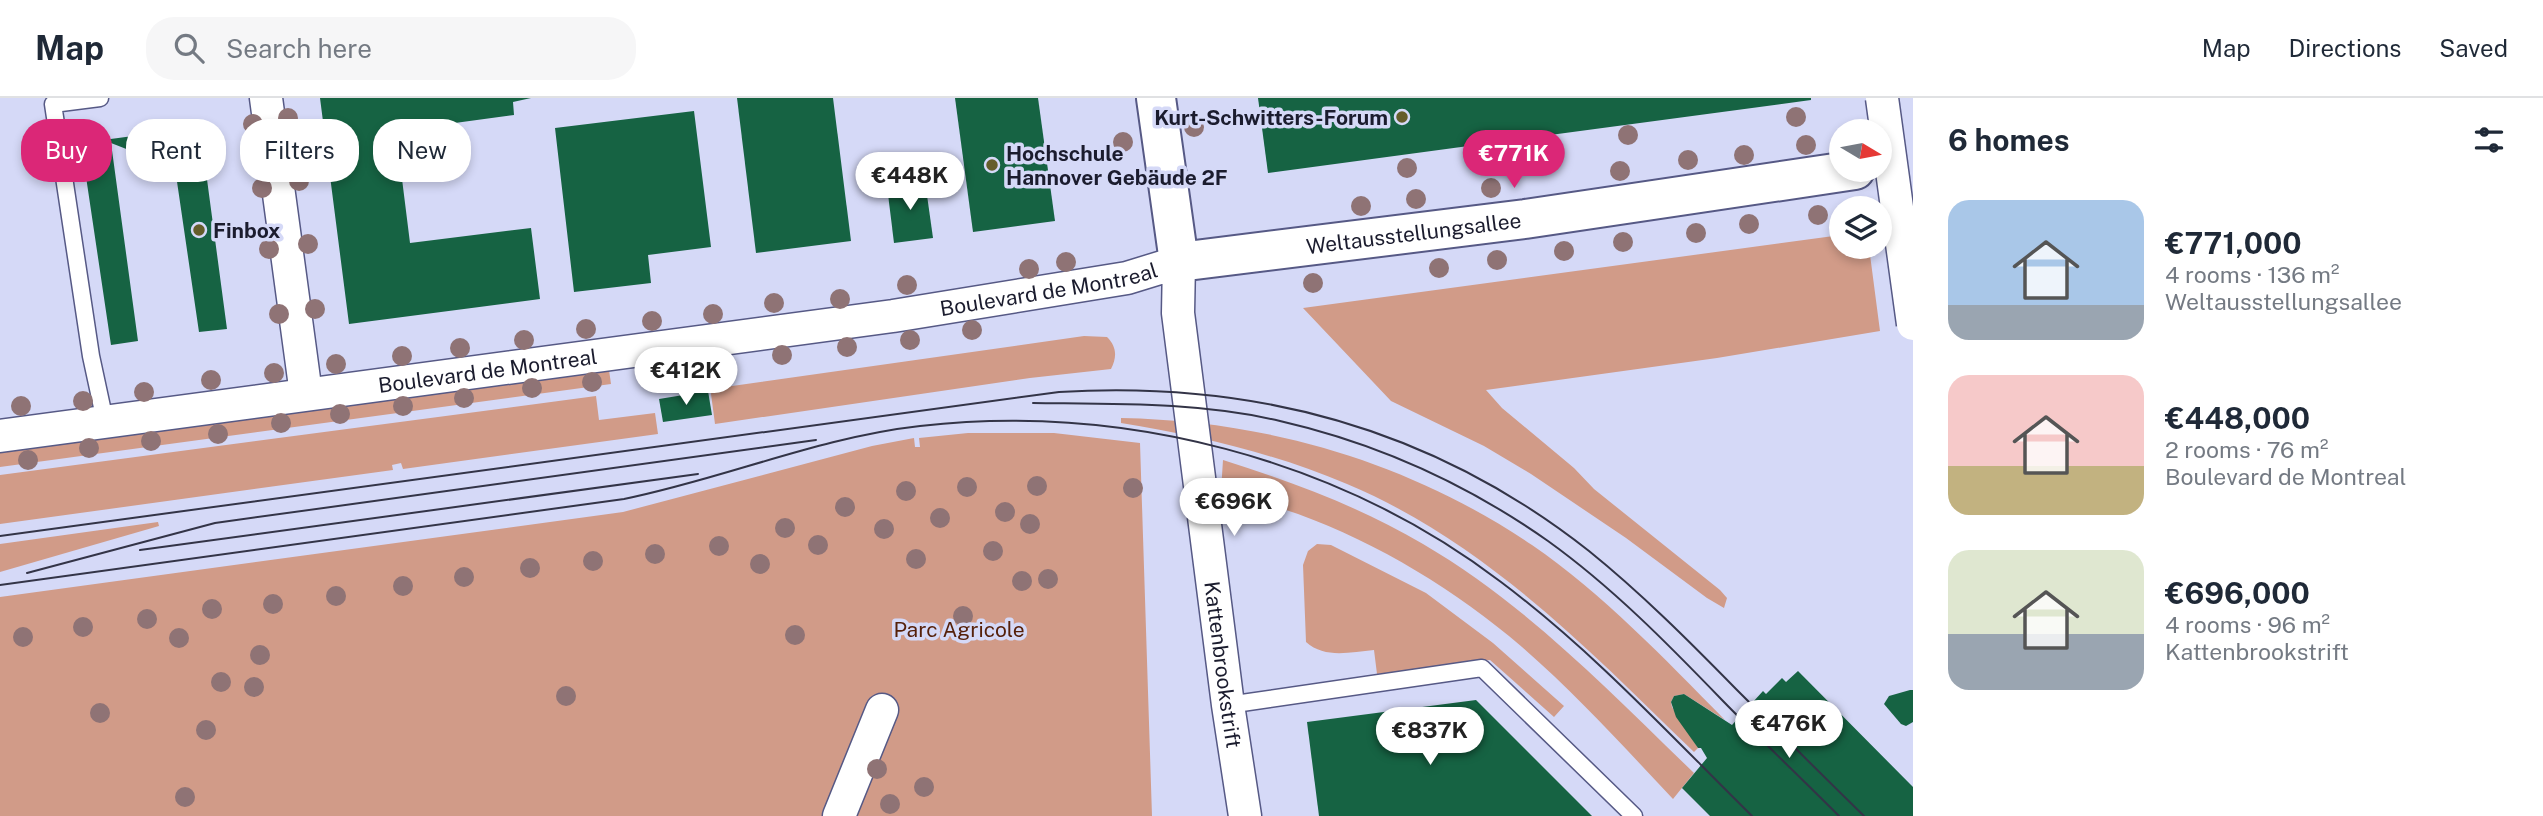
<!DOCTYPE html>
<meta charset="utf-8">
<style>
:root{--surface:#fff;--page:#f6f6f7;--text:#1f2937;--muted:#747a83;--line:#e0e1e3;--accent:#db2777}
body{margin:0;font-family:"Public Sans",sans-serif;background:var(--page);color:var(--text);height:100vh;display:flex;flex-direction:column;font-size:26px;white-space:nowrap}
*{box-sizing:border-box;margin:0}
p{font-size:23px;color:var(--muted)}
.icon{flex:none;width:38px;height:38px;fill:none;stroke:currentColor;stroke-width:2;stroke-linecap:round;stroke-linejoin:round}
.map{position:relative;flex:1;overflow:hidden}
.panel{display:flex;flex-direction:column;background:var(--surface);width:630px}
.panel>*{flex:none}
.top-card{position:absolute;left:21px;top:21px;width:665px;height:63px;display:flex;gap:14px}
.needle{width:46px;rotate:100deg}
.controls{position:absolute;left:1829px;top:21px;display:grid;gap:14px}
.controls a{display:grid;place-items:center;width:63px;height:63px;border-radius:50%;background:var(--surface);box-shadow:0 4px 10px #0003;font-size:35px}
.price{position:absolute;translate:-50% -60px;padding:0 16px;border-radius:24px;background:#fff;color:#222;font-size:23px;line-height:46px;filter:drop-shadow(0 2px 4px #0008)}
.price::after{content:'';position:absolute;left:50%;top:42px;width:21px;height:16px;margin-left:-10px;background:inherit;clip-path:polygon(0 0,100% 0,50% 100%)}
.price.selected{background:var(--accent);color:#fff}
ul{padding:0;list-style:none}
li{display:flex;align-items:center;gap:21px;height:175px;padding:0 35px}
li span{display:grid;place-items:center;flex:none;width:196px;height:140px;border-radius:21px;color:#555}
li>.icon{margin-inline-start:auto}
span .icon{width:84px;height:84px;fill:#fffc;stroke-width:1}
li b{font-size:30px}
h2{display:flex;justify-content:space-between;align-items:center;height:84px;padding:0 35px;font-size:30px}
.tag{padding:0 24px;border-radius:28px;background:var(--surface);box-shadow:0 4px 10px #0003;font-size:24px;line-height:63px}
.tag.selected{background:var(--accent);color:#fff}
header{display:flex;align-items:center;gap:42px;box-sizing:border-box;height:98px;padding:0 35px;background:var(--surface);border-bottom:2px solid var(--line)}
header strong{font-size:33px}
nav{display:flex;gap:38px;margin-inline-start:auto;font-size:24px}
.search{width:490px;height:63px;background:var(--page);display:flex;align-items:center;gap:18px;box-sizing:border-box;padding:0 24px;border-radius:28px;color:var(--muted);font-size:26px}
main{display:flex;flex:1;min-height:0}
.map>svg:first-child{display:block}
</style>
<header>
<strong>Map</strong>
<div class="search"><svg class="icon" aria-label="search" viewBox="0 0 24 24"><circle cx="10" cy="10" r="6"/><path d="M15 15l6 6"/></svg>Search here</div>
<nav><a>Map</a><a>Directions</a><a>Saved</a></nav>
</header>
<main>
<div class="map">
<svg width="1913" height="718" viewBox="0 0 1913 718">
<rect width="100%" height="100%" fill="#d5d9f7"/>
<g fill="#d19b88">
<polygon points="1841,137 1841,149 1869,149 1880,233 1717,260 1486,292 1502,310 1574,370 1594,391 1720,492 1727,500 1724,510 1707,500 1626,440 1531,376 1484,348 1391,303 1303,210"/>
<path d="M 1084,238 L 1107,239 C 1117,249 1117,259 1111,271 L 1030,280 L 715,326 L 711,296 L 712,292 L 718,290 Z"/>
<polygon points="609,272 611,286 0,369 0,355"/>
<polygon points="596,298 599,322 655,315 658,336 403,371 401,365 392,367 393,372 0,426 0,377"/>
<path d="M 1121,320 C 1269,323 1409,364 1532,447 C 1603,496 1664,560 1725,622 L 1684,596 L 1674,598 L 1671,604 L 1672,609 L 1698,650 L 1694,654 C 1589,552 1485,444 1347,386 C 1274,355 1199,338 1121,325 Z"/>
<polygon points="968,335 1054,335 1140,345 1152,718 0,718 0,499 623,414 872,348 914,340 915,349 920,349 919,340"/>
<path d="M 1223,362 C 1293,384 1360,409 1423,446 C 1526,506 1609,593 1694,675 L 1673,701 C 1624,649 1576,596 1522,549 C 1457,493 1378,445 1298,416 C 1273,407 1246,401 1221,393 Z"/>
<polygon points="158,424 159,428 0,474 0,446"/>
<path d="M 1317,446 L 1331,447 L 1426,495 L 1493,545 L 1564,608 L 1554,619 L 1490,562 L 1377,576 L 1374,552 C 1350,554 1325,561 1306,544 L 1303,467 L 1308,453 Z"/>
</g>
<g fill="#166343">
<polygon points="320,0 531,0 513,4 514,17 396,33 410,145 531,130 540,201 349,226"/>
<polygon points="737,0 833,0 851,143 756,155"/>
<polygon points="955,0 1038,0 1055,123 973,134"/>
<polygon points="1258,0 1811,0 1811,2 1268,75"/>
<polygon points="694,13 711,149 648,157 651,185 574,194 555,30"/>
<polygon points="200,29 227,231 199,234 175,70 111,45 138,243 111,247 81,45"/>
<polygon points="925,83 933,140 894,145 887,88"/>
<polygon points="708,293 712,317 663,324 659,301"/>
<polygon points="1798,573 1913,689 1913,718 1710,718 1682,690 1707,660 1701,650 1698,650 1676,619 1671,604 1674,598 1684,596 1732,627 1763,593 1766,596 1782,580 1786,584"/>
<polygon points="1910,592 1913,592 1913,624 1906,628 1901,626 1884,606 1889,598"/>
<polygon points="1476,602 1592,718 1319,718 1307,624"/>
</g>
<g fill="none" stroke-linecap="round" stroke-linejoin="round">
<defs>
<g id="lane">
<polyline points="100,0 53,6 91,258 105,323"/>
<polyline points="1228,607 1482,570 1634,718"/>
</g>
<g id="street">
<polyline points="266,0 306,296"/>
<path id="s1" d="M 0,338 L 893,218 L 1127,180 L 1179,164 L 1178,215 L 1228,607 L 1245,718"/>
<polyline points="839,718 882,612"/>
</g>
<g id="secondary">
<path id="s2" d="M 1156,0 L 1179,164 L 1525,121 L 1855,72"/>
</g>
</defs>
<use href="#lane" stroke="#565985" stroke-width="19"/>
<use href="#street" stroke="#565985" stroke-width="35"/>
<use href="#secondary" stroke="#565985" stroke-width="42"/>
<use href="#lane" stroke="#fff" stroke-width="16"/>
<use href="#street" stroke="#fff" stroke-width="32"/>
<use href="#secondary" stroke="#fff" stroke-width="38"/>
<g stroke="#333447" stroke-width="2">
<path d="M 1033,305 C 1115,306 1199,304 1280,323 C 1376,345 1467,386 1548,443 C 1612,489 1668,546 1723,603 C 1761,642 1801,680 1839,718"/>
<path d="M 0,438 L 1059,294 C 1255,282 1433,330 1589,453 C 1641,495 1689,543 1736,591 C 1778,633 1821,676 1864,718"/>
<polyline points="140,452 698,376"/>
<polyline points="27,475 215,425 816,342"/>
<path d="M 0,487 L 624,401 C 723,381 820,339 920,328 C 1123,305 1338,360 1501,484 C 1593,553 1671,638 1752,718"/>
</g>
<defs>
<polyline id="street-bridge" points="1882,0 1913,226"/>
</defs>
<use href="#street-bridge" stroke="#565985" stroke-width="35" stroke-linecap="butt"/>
<use href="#street-bridge" stroke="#fff" stroke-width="32"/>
</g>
<g fill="#8f7375">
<circle cx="1796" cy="19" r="10"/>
<circle cx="288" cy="20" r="10"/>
<circle cx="253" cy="26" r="10"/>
<circle cx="1194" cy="29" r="10"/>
<circle cx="1628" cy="37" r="10"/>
<circle cx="1123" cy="44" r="10"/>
<circle cx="1806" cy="47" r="10"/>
<circle cx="1744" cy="57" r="10"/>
<circle cx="1688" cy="62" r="10"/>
<circle cx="1407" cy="70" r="10"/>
<circle cx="1620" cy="73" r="10"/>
<circle cx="299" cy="83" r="10"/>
<circle cx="262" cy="90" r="10"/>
<circle cx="1491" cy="90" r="10"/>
<circle cx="1416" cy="101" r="10"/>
<circle cx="1361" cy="108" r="10"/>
<circle cx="1818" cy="117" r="10"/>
<circle cx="1749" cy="126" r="10"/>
<circle cx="1696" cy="135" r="10"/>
<circle cx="1623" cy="144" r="10"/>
<circle cx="308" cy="146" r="10"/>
<circle cx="269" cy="151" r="10"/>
<circle cx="1564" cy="153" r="10"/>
<circle cx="1497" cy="162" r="10"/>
<circle cx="1066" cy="164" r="10"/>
<circle cx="1439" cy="170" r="10"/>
<circle cx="1029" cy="171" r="10"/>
<circle cx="1313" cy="185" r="10"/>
<circle cx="907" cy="187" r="10"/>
<circle cx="840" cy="201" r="10"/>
<circle cx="774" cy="205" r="10"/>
<circle cx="315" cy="211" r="10"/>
<circle cx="279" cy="216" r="10"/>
<circle cx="713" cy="216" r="10"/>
<circle cx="652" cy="223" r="10"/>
<circle cx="586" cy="231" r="10"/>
<circle cx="972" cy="232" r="10"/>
<circle cx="524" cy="242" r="10"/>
<circle cx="910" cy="242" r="10"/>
<circle cx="847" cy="249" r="10"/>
<circle cx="460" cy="250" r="10"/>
<circle cx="782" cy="257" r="10"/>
<circle cx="402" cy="258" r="10"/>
<circle cx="336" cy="266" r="10"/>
<circle cx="716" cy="269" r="10"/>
<circle cx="274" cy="275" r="10"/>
<circle cx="658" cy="276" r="10"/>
<circle cx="211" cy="282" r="10"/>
<circle cx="592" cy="284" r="10"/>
<circle cx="532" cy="290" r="10"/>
<circle cx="144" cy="294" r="10"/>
<circle cx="464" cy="300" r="10"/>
<circle cx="83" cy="303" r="10"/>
<circle cx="21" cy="308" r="10"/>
<circle cx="403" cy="308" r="10"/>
<circle cx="340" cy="316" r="10"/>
<circle cx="281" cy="325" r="10"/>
<circle cx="218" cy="336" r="10"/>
<circle cx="151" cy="343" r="10"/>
<circle cx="89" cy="350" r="10"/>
<circle cx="28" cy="362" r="10"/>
<circle cx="1037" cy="388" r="10"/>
<circle cx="967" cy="389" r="10"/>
<circle cx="1133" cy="390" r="10"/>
<circle cx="906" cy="393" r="10"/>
<circle cx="845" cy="409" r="10"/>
<circle cx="1005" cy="414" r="10"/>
<circle cx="940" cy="420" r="10"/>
<circle cx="1030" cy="426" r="10"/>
<circle cx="785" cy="430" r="10"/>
<circle cx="884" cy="431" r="10"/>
<circle cx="818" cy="447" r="10"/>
<circle cx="719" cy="448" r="10"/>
<circle cx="993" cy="453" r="10"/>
<circle cx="655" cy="456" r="10"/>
<circle cx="916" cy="461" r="10"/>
<circle cx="593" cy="463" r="10"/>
<circle cx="760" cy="466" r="10"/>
<circle cx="530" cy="470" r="10"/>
<circle cx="464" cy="479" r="10"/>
<circle cx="1048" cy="481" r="10"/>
<circle cx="1022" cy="483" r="10"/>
<circle cx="403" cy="488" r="10"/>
<circle cx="336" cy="498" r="10"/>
<circle cx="273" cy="506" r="10"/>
<circle cx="212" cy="511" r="10"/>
<circle cx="963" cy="518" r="10"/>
<circle cx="147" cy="521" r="10"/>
<circle cx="83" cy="529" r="10"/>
<circle cx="795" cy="537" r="10"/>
<circle cx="23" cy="539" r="10"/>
<circle cx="179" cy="540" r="10"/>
<circle cx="260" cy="557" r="10"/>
<circle cx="221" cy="584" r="10"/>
<circle cx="254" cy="589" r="10"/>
<circle cx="566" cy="598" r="10"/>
<circle cx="100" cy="615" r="10"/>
<circle cx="206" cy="632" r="10"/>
<circle cx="877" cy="671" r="10"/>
<circle cx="924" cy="689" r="10"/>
<circle cx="185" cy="699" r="10"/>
<circle cx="890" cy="706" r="10"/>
</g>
<g fill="#655d2a" stroke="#d5d9f7" stroke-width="2.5">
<circle cx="1402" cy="19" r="7"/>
<circle cx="992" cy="67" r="7"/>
<circle cx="199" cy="132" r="7"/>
</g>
<g text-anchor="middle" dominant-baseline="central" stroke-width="7" stroke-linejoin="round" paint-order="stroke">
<g font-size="21" font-weight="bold" fill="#1b1c2e" stroke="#d5d9f7" text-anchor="start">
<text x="1388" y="19" text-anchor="end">Kurt-Schwitters-Forum</text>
<text x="1006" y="55">Hochschule<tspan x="1006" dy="24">Hannover Gebäude 2F</tspan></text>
<text x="213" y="132">Finbox</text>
</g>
<g font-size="21" fill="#1b1c2e" stroke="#d5d9f7">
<text stroke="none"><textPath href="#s2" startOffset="402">Weltausstellungsallee</textPath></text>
<text stroke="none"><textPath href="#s1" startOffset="1059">Boulevard de Montreal</textPath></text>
<text stroke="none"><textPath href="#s1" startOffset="492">Boulevard de Montreal</textPath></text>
<text stroke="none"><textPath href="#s1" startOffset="1598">Kattenbrookstrift</textPath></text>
</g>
<g font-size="21" fill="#55200a" stroke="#d5d9f7">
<text x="959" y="531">Parc Agricole</text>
</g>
</g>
</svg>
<div class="controls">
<a><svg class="needle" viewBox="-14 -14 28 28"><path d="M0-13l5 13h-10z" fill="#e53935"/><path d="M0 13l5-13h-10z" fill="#747a83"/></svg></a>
<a><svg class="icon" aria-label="layers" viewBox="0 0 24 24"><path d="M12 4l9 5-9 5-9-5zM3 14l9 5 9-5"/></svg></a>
</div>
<b class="price selected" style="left:1514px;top:92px">€771K</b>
<b class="price" style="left:910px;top:114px">€448K</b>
<b class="price" style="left:686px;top:309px">€412K</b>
<b class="price" style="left:1234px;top:440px">€696K</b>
<b class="price" style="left:1789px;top:662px">€476K</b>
<b class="price" style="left:1430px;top:669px">€837K</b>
<div class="top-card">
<a class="tag selected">Buy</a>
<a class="tag">Rent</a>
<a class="tag">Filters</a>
<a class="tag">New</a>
</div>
</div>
<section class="panel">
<h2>6 homes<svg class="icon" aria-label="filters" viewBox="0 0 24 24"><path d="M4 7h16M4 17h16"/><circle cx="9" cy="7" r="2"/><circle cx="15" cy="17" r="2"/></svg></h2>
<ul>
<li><span style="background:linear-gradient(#a9c7e8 75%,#9aa5b1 0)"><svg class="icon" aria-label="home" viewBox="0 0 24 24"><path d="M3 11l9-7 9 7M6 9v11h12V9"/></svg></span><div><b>€771,000</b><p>4 rooms · 136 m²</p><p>Weltausstellungsallee</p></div></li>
<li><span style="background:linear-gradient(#f6c9c9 65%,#c2b280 0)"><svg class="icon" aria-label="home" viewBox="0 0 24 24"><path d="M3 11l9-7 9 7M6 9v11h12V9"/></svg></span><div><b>€448,000</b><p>2 rooms · 76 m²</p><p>Boulevard de Montreal</p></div></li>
<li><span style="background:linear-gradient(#dfe7d0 60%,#9aa5b1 0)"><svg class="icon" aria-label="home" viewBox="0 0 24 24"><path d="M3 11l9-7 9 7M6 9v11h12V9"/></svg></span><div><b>€696,000</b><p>4 rooms · 96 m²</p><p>Kattenbrookstrift</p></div></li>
</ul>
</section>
</main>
